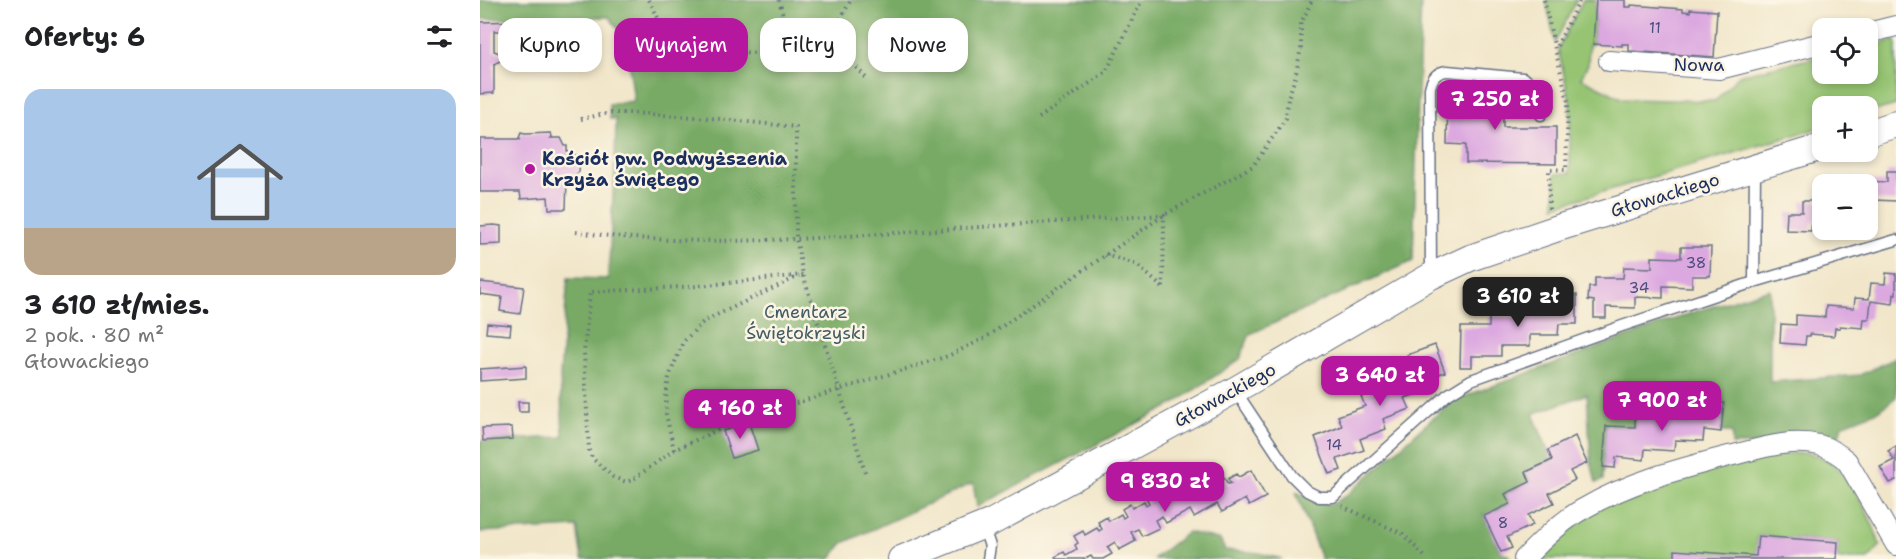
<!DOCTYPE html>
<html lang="pl">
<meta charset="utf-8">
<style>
:root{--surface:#fff;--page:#f6f6f6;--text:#202124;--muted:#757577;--line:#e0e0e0;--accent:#b5179e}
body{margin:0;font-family:"Shantell Sans",sans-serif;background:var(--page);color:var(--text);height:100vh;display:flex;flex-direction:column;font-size:22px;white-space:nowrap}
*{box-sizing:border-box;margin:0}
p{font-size:20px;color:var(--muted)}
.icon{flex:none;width:33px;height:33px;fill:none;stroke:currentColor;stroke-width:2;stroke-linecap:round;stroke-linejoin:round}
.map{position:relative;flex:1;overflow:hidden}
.sheet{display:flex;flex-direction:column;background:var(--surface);width:480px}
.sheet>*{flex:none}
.hud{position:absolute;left:18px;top:18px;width:570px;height:54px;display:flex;gap:12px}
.buttons{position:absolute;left:1332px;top:18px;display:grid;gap:12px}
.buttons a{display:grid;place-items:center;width:66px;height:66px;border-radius:12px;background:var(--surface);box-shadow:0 3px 9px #0003;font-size:30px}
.price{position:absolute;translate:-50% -51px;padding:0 14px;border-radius:12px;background:var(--accent);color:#fff;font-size:20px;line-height:39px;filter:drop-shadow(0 2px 3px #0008)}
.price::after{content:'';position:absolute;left:50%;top:36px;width:18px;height:14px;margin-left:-9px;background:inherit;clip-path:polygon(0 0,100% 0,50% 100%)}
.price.active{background:#222;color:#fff}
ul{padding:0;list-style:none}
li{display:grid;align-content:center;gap:12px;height:318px;padding:0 24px}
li+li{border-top:2px solid var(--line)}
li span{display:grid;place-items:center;height:186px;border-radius:18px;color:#555}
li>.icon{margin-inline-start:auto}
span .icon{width:108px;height:108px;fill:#fffc;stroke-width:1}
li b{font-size:26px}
h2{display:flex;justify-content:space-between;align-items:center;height:72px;padding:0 24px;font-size:26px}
.chip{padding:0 21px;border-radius:18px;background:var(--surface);box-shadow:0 3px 9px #0003;font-size:21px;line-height:54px}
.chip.active{background:var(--accent);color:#fff}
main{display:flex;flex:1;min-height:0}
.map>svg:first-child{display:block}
</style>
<main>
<section class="sheet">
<h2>Oferty: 6<svg class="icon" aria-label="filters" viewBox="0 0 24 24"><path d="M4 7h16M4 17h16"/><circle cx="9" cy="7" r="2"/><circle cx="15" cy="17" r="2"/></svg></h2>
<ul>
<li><span style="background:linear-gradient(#a9c7e8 75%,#b9a48a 0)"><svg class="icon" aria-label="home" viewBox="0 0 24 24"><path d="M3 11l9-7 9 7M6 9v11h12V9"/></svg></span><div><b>3 610 zł/mies.</b><p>2 pok. · 80 m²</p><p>Głowackiego</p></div></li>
</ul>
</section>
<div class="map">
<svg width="1416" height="559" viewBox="0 0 1416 559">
<rect width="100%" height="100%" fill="#fcf5e5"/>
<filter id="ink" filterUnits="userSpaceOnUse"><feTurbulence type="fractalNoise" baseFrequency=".0167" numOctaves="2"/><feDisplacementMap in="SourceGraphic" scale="12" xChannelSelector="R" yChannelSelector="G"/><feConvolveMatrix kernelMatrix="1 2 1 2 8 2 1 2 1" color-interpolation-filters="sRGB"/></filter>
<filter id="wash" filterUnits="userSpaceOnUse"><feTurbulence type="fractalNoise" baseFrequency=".008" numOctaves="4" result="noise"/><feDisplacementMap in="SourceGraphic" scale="24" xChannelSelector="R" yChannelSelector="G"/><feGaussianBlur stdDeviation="1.35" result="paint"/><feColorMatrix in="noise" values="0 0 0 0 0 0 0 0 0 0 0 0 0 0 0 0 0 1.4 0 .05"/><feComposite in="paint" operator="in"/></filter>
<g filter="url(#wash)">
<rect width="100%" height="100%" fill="#f1e6c9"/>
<g fill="#96c473" stroke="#587a68" stroke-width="1.5">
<polygon points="1066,0 1097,0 1075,42"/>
<polygon points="1103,0 1116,0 1113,44 1109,45 1108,64 1101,78 1143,99 1235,101 1259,75 1342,56 1342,74 1388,74 1388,46 1416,40 1416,105 1388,113 1388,106 1342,106 1342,127 1075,206 1075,174 1090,173 1090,101 1078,49"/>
<path d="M 1328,453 C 1337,456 1346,458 1353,464 C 1372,479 1394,523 1400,546 L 1388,559 L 1357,559 L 1358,542 L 1278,536 L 1276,556 L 1195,551 L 1195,559 L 1060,559 L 1107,510 L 1182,480 L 1296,454 Z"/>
</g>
<g fill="#78aa65" stroke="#4a6c62" stroke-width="1.5">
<polygon points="0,0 941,0 933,261 770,334 760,359 692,405 497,507 493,483 363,543 350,559 102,559 97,527 0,532 0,441 83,437 80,376 88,278 128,279 135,162 136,119 130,119 129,104 154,101 146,39 129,17 0,19"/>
<polygon points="1290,289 1290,382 1380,375 1416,358 1416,397 1400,410 1362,425 1357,444 1252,445 1252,432 1241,432 1244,400 1243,403 1215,401 1214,398 1213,411 1185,409 1184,418 1156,417 1156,414 1155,427 1127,426 1126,423 1123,480 1116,483 1111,462 1107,394 1053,414 1072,460 1047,471 1045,469 1050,482 1026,493 1024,491 1030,504 1005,516 1003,514 1021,552 1030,556 1030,559 841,559 816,492 851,505 866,496 972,401 1217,311"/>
<polygon points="708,532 740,540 745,550 779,553 802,559 673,559"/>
</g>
<g id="blocks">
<g fill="#dca8e0">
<polygon points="1116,0 1145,0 1145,7 1151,7 1151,5 1203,9 1203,11 1210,12 1210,9 1237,11 1234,57 1149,51 1149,44 1142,44 1142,46 1113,44"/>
<polygon points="51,21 51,40 23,41 23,31 14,31 14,51 22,54 22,60 14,64 14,93 0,94 0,22"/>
<polygon points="73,25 115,25 115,52 73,53"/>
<polygon points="968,89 1023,90 1023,127 1076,127 1076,164 986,163 986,145 967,144"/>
<polygon points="41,133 45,134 71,133 72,137 71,138 81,138 85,146 87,146 87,151 96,155 100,161 99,172 87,180 86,209 69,209 68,197 41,199 40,192 0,192 0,139 41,139 39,138"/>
<polygon points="1407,171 1416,171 1416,201 1394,200 1388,202 1388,184 1379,184 1379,181 1407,182"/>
<polygon points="1322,201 1342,201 1342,220 1332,222 1331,231 1306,230 1307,212 1322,212"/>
<polygon points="14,225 21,226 21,244 0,245 0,226"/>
<polygon points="1201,247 1231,247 1230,276 1212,276 1212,287 1183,286 1183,298 1155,297 1155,308 1126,307 1126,318 1114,318 1114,301 1108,300 1109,287 1115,287 1115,278 1143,278 1144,267 1172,268 1172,257 1201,258"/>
<polygon points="1406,273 1416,274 1416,294 1414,294 1413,304 1391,301 1389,319 1384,319 1383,328 1360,326 1360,328 1355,328 1354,336 1330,334 1330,336 1326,336 1325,345 1300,343 1301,324 1316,325 1316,315 1345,317 1346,306 1374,308 1375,298 1389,299 1391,283 1405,284"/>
<polygon points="0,282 44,287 40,314 20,311 22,297 0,294"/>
<polygon points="1067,295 1097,295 1097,324 1079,324 1078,335 1050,335 1050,346 1021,346 1021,356 992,356 992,367 980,367 981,327 1009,327 1009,316 1038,317 1038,305 1066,306"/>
<polygon points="7,323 31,325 30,335 6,333"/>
<polygon points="955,345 965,372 948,378 952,388 925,398 930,409 903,419 906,429 880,439 884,450 857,459 861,470 849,474 835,437 862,426 858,416 885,406 881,396 908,386 904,376 930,365 927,355"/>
<polygon points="46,366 46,378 0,381 0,369"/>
<polygon points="1214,400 1244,403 1241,432 1224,430 1223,441 1195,440 1194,451 1165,449 1164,460 1136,457 1135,468 1123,467 1126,426 1155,427 1155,417 1184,418 1185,409 1213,411"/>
<polygon points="38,402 48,402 48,412 39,412"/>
<polygon points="269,423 278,450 252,458 243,431"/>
<polygon points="32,427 33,439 3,441 2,428"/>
<polygon points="1095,436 1107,463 1090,471 1095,480 1069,493 1074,503 1048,515 1053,525 1027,537 1032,548 1021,552 1004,516 1030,504 1025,494 1050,482 1046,472 1072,460 1068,450"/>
<polygon points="1416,446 1416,480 1410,483 1400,467 1414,460 1408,451"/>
<polygon points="771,470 786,497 769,506 765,499 742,512 737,504 714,517 710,510 686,523 682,516 675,520 679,528 662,536 658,529 651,532 656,541 639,550 635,542 627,547 632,554 623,559 613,559 611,556 605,559 577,559 575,557 584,552 586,555 597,549 595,545 598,543 594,536 603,531 605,535 617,528 619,531 622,529 618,522 627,517 629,521 641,514 643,518 646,516 642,509 650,504 652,508 664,501 666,505 669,503 665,495 673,491 675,495 687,488 694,499 697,497 693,490 701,485 704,488 715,481 720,490 723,489 720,484 729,479 731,483 743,476 748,484 751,483 748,479 756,474 759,477"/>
<polygon points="1278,536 1358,542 1357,559 1195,559 1195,550 1276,556"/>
</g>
</g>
</g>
<g filter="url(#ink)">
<use href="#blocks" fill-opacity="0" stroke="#666f83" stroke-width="1.5"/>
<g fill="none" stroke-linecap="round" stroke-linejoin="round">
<defs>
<g id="service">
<path d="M 951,276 L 950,88 C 952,78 956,72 967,71 L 1043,78 C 1058,86 1059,99 1061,115"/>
<polyline points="1274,282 1275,169"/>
<polyline points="755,390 812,476 827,491 839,497 853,497 967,395 991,380 1142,326 1274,282 1416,240"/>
<polyline points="503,526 510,546 508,559"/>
</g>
<g id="minor">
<polyline points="1388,33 1416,26"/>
<polyline points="1129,61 1239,69 1342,43"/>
<path d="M 1044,559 C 1061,541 1081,521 1103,509 C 1149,482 1199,469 1249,456 C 1278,449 1309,438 1339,445 C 1350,448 1359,454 1367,461 L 1416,545"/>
</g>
<g id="tertiary">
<polyline points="1388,133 1416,124"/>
<polyline points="421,559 512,522 755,390 951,276 990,258 1081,227 1342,147"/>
</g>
</defs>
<use href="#service" stroke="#666f83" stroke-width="13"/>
<use href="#minor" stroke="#666f83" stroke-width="22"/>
<use href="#tertiary" stroke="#666f83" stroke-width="28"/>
<g stroke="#666f83" stroke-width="4" stroke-dasharray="1.5 4.5" stroke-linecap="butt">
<path d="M 169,0 C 181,20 183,40 204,52 L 313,53 L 328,50 L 346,39 L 353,32 L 371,0"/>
<polyline points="299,0 302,11 306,53"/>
<polyline points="1064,0 1075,49 1100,0"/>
<polyline points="349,36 386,78"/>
<polyline points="559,118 626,72 662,0"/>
<polyline points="101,119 130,113 152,113 230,118 316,127 316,238 323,275 385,472"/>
<polyline points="1069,209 1069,169 1086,170 1088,101 1075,49"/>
<path d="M 96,232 C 206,247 318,240 429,232 C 514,226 599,220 684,215 L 683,289"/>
<polyline points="625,255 656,264 683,288"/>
<polyline points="323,275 218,286 110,292 104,352 109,450 112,458 133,477 146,482 152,480 194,450 255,422 468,356 505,338 684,215 773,166 806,118 808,98 815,78 821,48 821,23 832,0"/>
<polyline points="194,450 186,414 186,397 189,377 203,342 224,321 319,276"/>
<polyline points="862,506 923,534 947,559"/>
</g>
<use href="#service" stroke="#fff" stroke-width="10"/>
<use href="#minor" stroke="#fff" stroke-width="20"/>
<use href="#tertiary" stroke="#fff" stroke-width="26"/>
</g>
</g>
<circle fill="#b5179e" stroke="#fcf5e5" stroke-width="2" cx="50" cy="169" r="6"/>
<g text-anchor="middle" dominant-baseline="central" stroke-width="5" stroke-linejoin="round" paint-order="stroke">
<g font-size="15" fill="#4b4d7e">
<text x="1175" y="28">11</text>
<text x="1216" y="263">38</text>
<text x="1159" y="288">34</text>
<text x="854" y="445">14</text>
<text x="1023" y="523">8</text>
</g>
<g font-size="18" fill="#1b2f5e" stroke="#fcf5e5">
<text x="1219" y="65">Nowa</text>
<text transform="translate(1185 195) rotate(-17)">Głowackiego</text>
<text transform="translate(745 395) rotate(-29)">Głowackiego</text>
</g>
<g font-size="18" font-weight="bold" fill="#1b2f5e" stroke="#fcf5e5" text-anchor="start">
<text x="62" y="159">Kościół pw. Podwyższenia<tspan x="62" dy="21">Krzyża Świętego</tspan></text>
</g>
<g font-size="18" fill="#405c64" stroke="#fcf5e5">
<text x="326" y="312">Cmentarz<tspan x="326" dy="21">Świętokrzyski</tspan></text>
</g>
</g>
</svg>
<div class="buttons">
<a><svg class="icon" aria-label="locate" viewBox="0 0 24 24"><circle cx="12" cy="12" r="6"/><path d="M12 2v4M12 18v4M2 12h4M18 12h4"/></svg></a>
<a>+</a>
<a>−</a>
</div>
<b class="price" style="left:1015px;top:131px">7 250 zł</b>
<b class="price active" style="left:1038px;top:328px">3 610 zł</b>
<b class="price" style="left:900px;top:407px">3 640 zł</b>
<b class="price" style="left:1182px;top:432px">7 900 zł</b>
<b class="price" style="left:260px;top:440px">4 160 zł</b>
<b class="price" style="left:685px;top:513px">9 830 zł</b>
<div class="hud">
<a class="chip">Kupno</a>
<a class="chip active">Wynajem</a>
<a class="chip">Filtry</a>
<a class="chip">Nowe</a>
</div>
</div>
</main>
